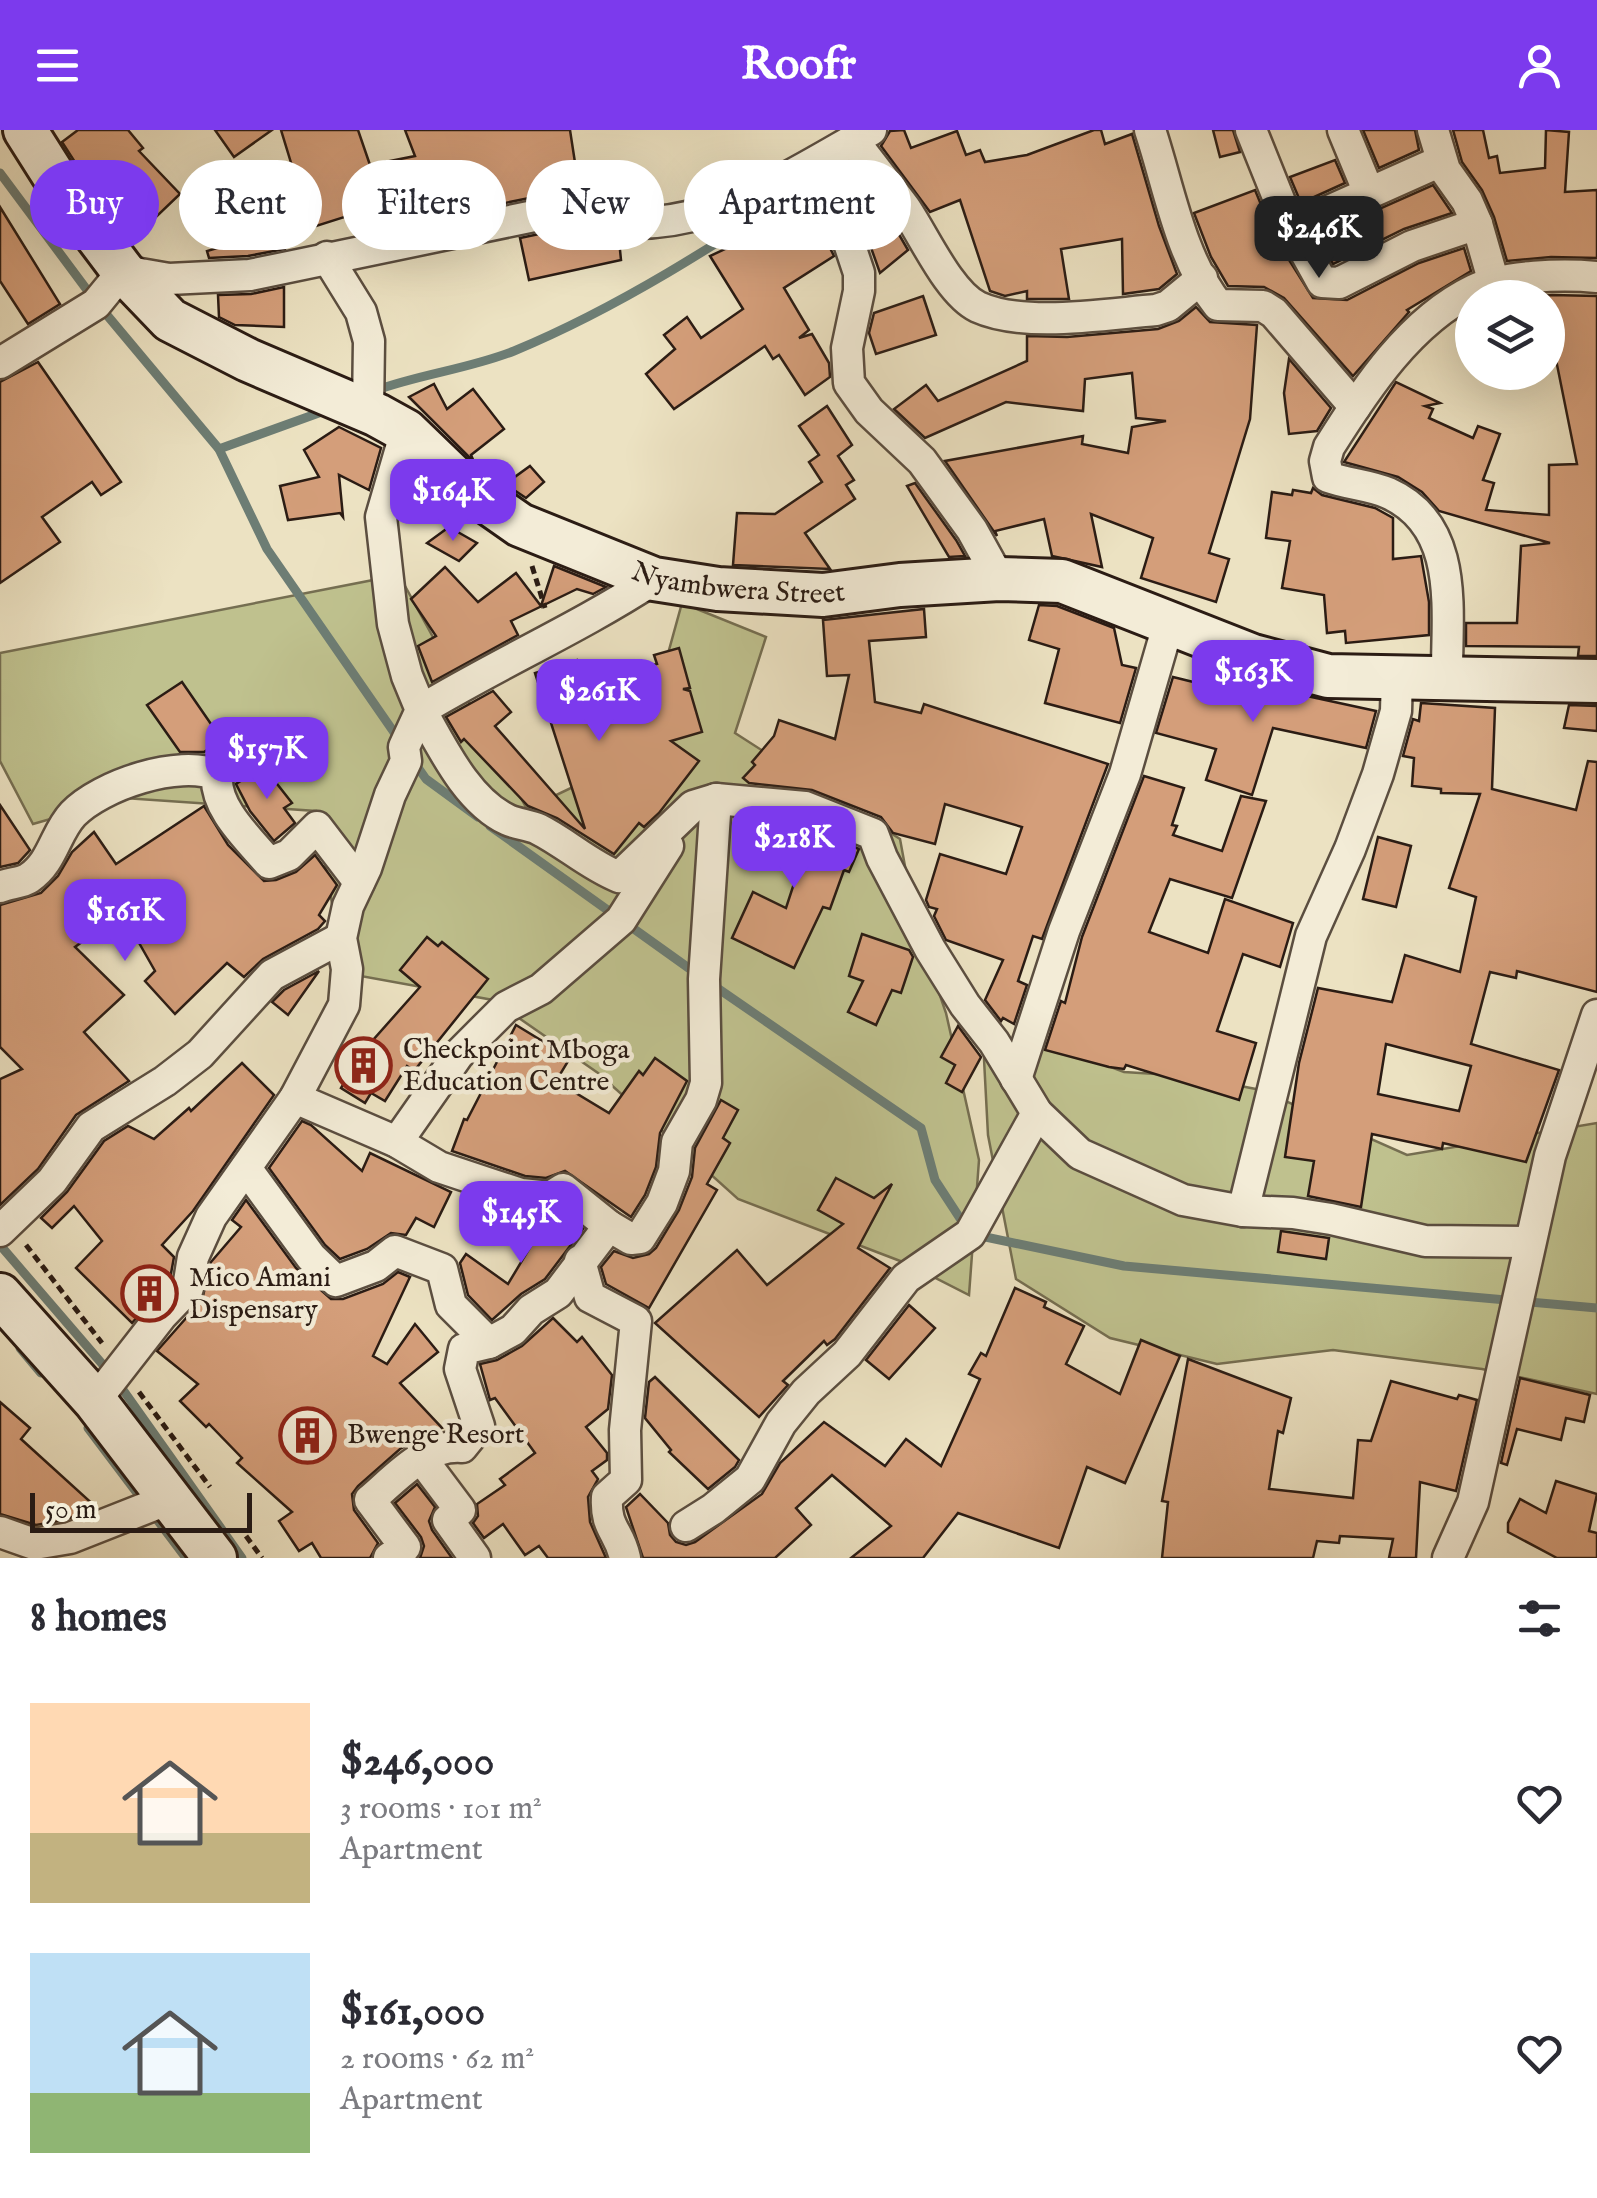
<!DOCTYPE html>
<meta charset="utf-8">
<style>
:root{--surface:#fff;--page:#f2f2f3;--text:#2b2b33;--muted:#7c7c81;--accent:#7c3aed}
body{margin:0;font-family:"IM FELL English",serif;background:var(--page);color:var(--text);height:100vh;display:flex;flex-direction:column;font-size:38px;white-space:nowrap}
*{box-sizing:border-box;margin:0}
p{font-size:32px;color:var(--muted)}
.icon{flex:none;width:55px;height:55px;fill:none;stroke:currentColor;stroke-width:2;stroke-linecap:round;stroke-linejoin:round}
.map{position:relative;height:1428px;overflow:hidden}
.panel{display:flex;flex-direction:column;background:var(--surface);flex:1}
.panel>*{flex:none}
.banner{position:absolute;left:30px;top:30px;width:1000px;height:90px;display:flex;gap:20px}
.buttons{position:absolute;left:1455px;top:150px;display:grid;gap:20px}
.buttons a{display:grid;place-items:center;width:110px;height:110px;border-radius:50%;background:var(--surface);box-shadow:0 10px 40px #0002;font-size:50px}
.scale{position:absolute;left:30px;bottom:25px;width:222px;box-sizing:border-box;padding-left:10px;border:5px solid #2b1c14;border-top:0;font-size:28px;line-height:35px;white-space:nowrap;color:#2b1c14;-webkit-text-stroke:8px #f3ecd7;paint-order:stroke}
.price{position:absolute;translate:-50% -85px;padding:0 22px;border-radius:20px;background:var(--accent);color:#fff;font-size:32px;line-height:65px;filter:drop-shadow(0 2px 5px #0008)}
.price::after{content:'';position:absolute;left:50%;top:60px;width:30px;height:22px;margin-left:-15px;background:inherit;clip-path:polygon(0 0,100% 0,50% 100%)}
.price.current{background:#222;color:#fff}
ul{padding:0;list-style:none}
li{display:flex;align-items:center;gap:30px;height:250px;padding:0 30px}
li span{display:grid;place-items:center;flex:none;width:280px;height:200px;border-radius:0px;color:#555}
li>.icon{margin-inline-start:auto}
span .icon{width:120px;height:120px;fill:#fffc;stroke-width:1}
li b{font-size:42px}
h2{display:flex;justify-content:space-between;align-items:center;height:120px;padding:0 30px;font-size:42px}
.chip{padding:0 35px;border-radius:45px;background:var(--surface);box-shadow:0 10px 40px #0002;font-size:35px;line-height:90px}
.chip.current{background:var(--accent);color:#fff}
header{display:flex;justify-content:space-between;align-items:center;height:130px;padding:0 30px;background:var(--accent);color:#fff;font-size:45px;font-weight:700}
.map>svg:first-child{display:block}
</style>
<header><svg class="icon" aria-label="menu" viewBox="0 0 24 24"><path d="M4 6h16M4 12h16M4 18h16"/></svg>Roofr<svg class="icon" aria-label="person" viewBox="0 0 24 24"><circle cx="12" cy="8" r="4"/><path d="M4 21q1-7 8-7t8 7"/></svg></header>
<div class="map">
<svg width="1597" height="1428" viewBox="0 0 1597 1428">
<rect width="100%" height="100%" fill="#ece2c2"/>
<filter id="stains"><feTurbulence type="fractalNoise" baseFrequency=".002" numOctaves="4"/><feColorMatrix values="0 0 0 0 .2 0 0 0 0 .09 0 0 0 0 .02 0 0 0 .5 -.17"/></filter>
<radialGradient id="worn" r=".72"><stop offset=".6" stop-color="#630" stop-opacity="0"/><stop offset="1" stop-color="#630" stop-opacity=".3"/></radialGradient>
<g fill="#bfc18e" stroke="#756e51" stroke-width="2.5">
<polygon points="399,445 527,679 640,625 682,473 766,507 735,603 900,709 916,796 946,883 979,1030 969,1165 908,1134 738,1069 598,943 493,870 344,843 316,681 124,668 33,694 0,631 0,523"/>
<polygon points="1036,909 1124,942 1189,946 1261,960 1407,1025 1597,993 1597,1264 1482,1239 1333,1220 1217,1234 1110,1208 1016,1149 988,1005 984,929"/>
</g>
<g fill="none" stroke-linecap="round" stroke-linejoin="round">
<g stroke="#6d7d74" stroke-width="9">
<polyline points="0,43 96,172 219,319 267,419 400,611"/>
<path d="M 374,261 C 420,244 469,239 514,221 C 620,177 717,114 812,51"/>
<polyline points="219,319 327,280"/>
<polyline points="414,632 426,649 478,687"/>
<polyline points="490,696 697,844"/>
<polyline points="710,853 921,998 935,1050 965,1096"/>
<polyline points="976,1105 1124,1136 1597,1178"/>
<polyline points="0,1115 116,1250 242,1428"/>
<polyline points="20,1218 41,1243"/>
<polyline points="88,1298 186,1428"/>
</g>
</g>
<g fill="#d49e7a" stroke="#2b1c14" stroke-width="2.5" fill-rule="evenodd">
<polygon points="78,0 128,0 143,18 139,21 180,64 133,109 89,54 62,12"/>
<polygon points="215,0 272,0 234,27"/>
<polygon points="281,0 358,0 370,35 415,26 405,0 570,0 580,65 559,62 367,101 363,81 310,98 301,49 296,49"/>
<polygon points="904,0 911,18 957,1 966,25 980,20 985,32 1027,25 1094,0 1101,0 1105,14 1132,4 1159,96 1177,144 1159,159 1123,164 1122,109 1061,119 1069,169 1027,169 1027,161 1005,166 990,161 960,70 930,82 881,16 890,1"/>
<polygon points="1213,0 1233,0 1240,22 1220,27"/>
<polygon points="1363,0 1415,0 1419,20 1379,38"/>
<polygon points="1453,0 1483,0 1489,28 1497,26 1500,43 1545,38 1546,0 1569,2 1565,62 1597,60 1597,128 1551,127 1507,131 1494,87 1482,60 1462,32"/>
<polygon points="1335,30 1345,53 1301,73 1290,47"/>
<polygon points="848,35 890,89 908,120 880,143 863,95 834,43"/>
<polygon points="286,55 285,119 248,126 209,128 207,121 254,107 226,85 243,63 250,69"/>
<polygon points="1433,55 1452,83 1404,99 1333,134 1318,106"/>
<polygon points="1255,60 1274,106 1313,168 1347,170 1419,133 1464,118 1471,141 1407,180 1409,182 1353,246 1284,168 1264,157 1228,156 1211,127 1194,83"/>
<polygon points="802,62 834,126 784,158 809,200 799,208 812,204 829,233 830,247 805,265 779,225 773,229 765,216 674,279 646,244 675,219 664,205 687,187 701,208 743,179 710,126 779,94 771,81"/>
<polygon points="0,77 60,174 28,194 0,151"/>
<polygon points="563,99 619,110 621,130 529,150 520,108"/>
<polygon points="284,157 284,197 235,195 219,187 218,165 251,164"/>
<polygon points="1552,165 1597,166 1597,526 1578,526 1579,517 1466,516 1466,493 1517,493 1521,416 1550,413 1439,381 1422,362 1398,347 1344,332 1396,252 1440,273 1425,276 1433,279 1429,288 1473,308 1478,296 1500,304 1483,350 1494,353 1486,380 1549,385 1549,335 1577,334 1548,190 1548,168 1518,168"/>
<polygon points="923,166 936,205 876,224 869,203 874,183"/>
<polygon points="1196,177 1210,192 1257,195 1250,289 1209,423 1229,429 1216,472 1141,448 1153,408 1091,384 1102,437 1052,426 1044,389 995,401 997,406 945,331 1083,306 1082,314 1128,323 1132,297 1166,291 1136,288 1132,243 1085,249 1083,281 1006,272 925,308 894,279 926,255 938,271 1027,231 1027,206 1067,207 1158,199 1179,191"/>
<polygon points="1289,229 1331,278 1317,301 1289,304 1284,263"/>
<polygon points="38,232 121,352 101,365 92,352 42,387 60,412 0,453 0,252"/>
<polygon points="434,254 447,279 473,259 504,299 471,325 474,332 409,267"/>
<polygon points="827,276 852,315 838,326 854,350 846,355 855,369 805,403 830,439 733,435 737,383 775,384 822,352 809,332 819,325 799,296"/>
<polygon points="339,297 381,318 369,360 339,345 343,387 340,383 288,390 280,356 319,347 304,320"/>
<polygon points="530,336 544,352 526,368 505,354"/>
<polygon points="915,353 956,410 965,426 949,427 907,356"/>
<polygon points="1313,358 1322,365 1375,378 1393,388 1393,429 1421,426 1429,472 1429,505 1346,513 1345,501 1327,503 1324,465 1282,458 1290,411 1266,408 1272,362 1292,365 1293,360 1311,363"/>
<polygon points="449,397 477,413 459,431 427,413"/>
<polygon points="554,436 606,457 593,464 577,459 511,491 518,505 432,552 418,516 436,506 411,469 445,437 478,472 516,443 541,476"/>
<polygon points="1039,475 1057,476 1114,498 1122,535 1136,538 1120,593 1045,573 1059,519 1029,510"/>
<polygon points="924,479 926,507 869,511 875,572 921,583 924,574 1108,634 1042,809 1033,806 1018,851 1027,855 1014,894 1003,888 1001,891 985,870 1003,830 946,810 934,786 937,779 929,777 926,770 940,724 1006,744 1022,697 945,674 935,714 893,703 881,687 812,660 749,653 743,648 755,635 752,632 774,606 779,590 835,609 849,545 827,546 823,490"/>
<polygon points="679,518 690,558 683,559 690,561 702,602 671,611 699,631 659,683 644,697 639,693 614,724 557,688 528,676 464,609 461,612 446,587 493,561 511,582 495,596 585,699 535,543 577,530 581,541 589,539 593,552 657,534 654,525"/>
<polygon points="1173,547 1234,562 1238,550 1292,568 1293,563 1376,581 1366,618 1273,598 1252,665 1206,650 1216,619 1156,603"/>
<polygon points="182,552 222,610 204,622 180,622 147,575"/>
<path d="M 1421,573 L 1495,578 L 1492,659 L 1576,680 L 1588,631 L 1597,632 L 1597,862 L 1517,841 L 1516,848 L 1490,842 L 1471,914 L 1559,940 L 1526,1032 L 1443,1013 L 1442,1019 L 1372,1004 L 1361,1077 L 1308,1066 L 1314,1031 L 1285,1027 L 1299,933 L 1318,858 L 1392,872 L 1405,825 L 1460,842 L 1476,767 L 1449,758 L 1480,664 L 1441,663 L 1441,659 L 1412,656 L 1414,628 L 1403,626 L 1413,589 L 1419,591 ZM 1386,914 L 1471,936 L 1459,981 L 1378,964 Z"/>
<polygon points="1569,575 1597,576 1597,601 1564,598"/>
<polygon points="263,636 292,673 284,678 295,693 274,711 250,681 236,654"/>
<polygon points="1144,646 1184,658 1172,695 1177,696 1173,705 1222,721 1241,666 1266,671 1232,768 1170,749 1149,802 1208,823 1225,769 1293,793 1280,837 1243,824 1217,901 1256,913 1239,970 1126,935 1124,939 1109,937 1045,920 1061,871 1065,873 1082,807"/>
<polygon points="0,675 30,720 18,733 0,737"/>
<polygon points="204,676 228,715 264,751 276,750 296,742 315,725 337,755 319,785 325,791 318,799 263,829 244,847 227,833 175,884 145,851 155,841 122,783 75,817 124,865 84,902 129,951 76,985 38,1039 0,1075 0,949 22,939 0,917 0,775 41,763 58,746 72,722 94,702 116,734"/>
<polygon points="739,690 801,695 859,719 849,742 844,740 830,779 823,777 794,838 732,808 753,762 786,778 805,720 735,702"/>
<polygon points="1378,707 1411,716 1396,777 1363,769"/>
<polygon points="862,804 909,820 913,827 901,863 892,860 876,895 848,882 863,851 849,846"/>
<polygon points="427,807 438,816 442,812 488,849 414,941 407,936 385,971 371,963 365,973 341,958 347,948 342,945 420,857 400,840"/>
<polygon points="319,841 288,885 272,872 284,860"/>
<polygon points="516,895 570,928 556,951 609,983 639,941 643,945 655,928 687,951 660,1003 656,1037 645,1065 631,1087 565,1041 546,1048 525,1046 452,1021 464,989 467,990"/>
<polygon points="958,896 981,927 962,962 946,953 955,935 941,927"/>
<polygon points="242,933 274,965 193,1081 162,1115 174,1127 170,1149 132,1193 76,1138 102,1111 74,1076 52,1098 41,1088 67,1062 104,1011 128,996 154,1009 189,978 191,981"/>
<polygon points="721,970 738,980 723,1008 730,1013 707,1054 717,1060 649,1178 606,1154 601,1137 614,1121 633,1128 649,1124 656,1118 679,1080 692,1047 695,1018"/>
<polygon points="302,991 311,995 362,1041 370,1023 451,1062 434,1097 416,1088 406,1105 391,1103 367,1119 340,1129 325,1115 269,1038"/>
<polygon points="836,1048 874,1068 892,1054 858,1118 890,1138 835,1209 827,1215 824,1211 783,1251 788,1255 759,1287 655,1193 737,1120 767,1155 843,1094 818,1080"/>
<polygon points="246,1070 296,1138 331,1169 343,1169 383,1154 398,1142 410,1147 373,1226 387,1234 415,1194 438,1222 400,1253 442,1298 400,1319 358,1356 352,1364 354,1380 378,1413 370,1428 321,1428 312,1413 299,1421 279,1391 292,1382 237,1333 242,1328 209,1294 206,1297 180,1271 198,1254 157,1221 202,1170 211,1132 241,1097 232,1090"/>
<polygon points="562,1082 583,1099 545,1149 521,1164 492,1190 468,1165 460,1133 466,1124 508,1154 541,1099 537,1096 546,1085"/>
<polygon points="1281,1101 1329,1108 1326,1129 1278,1122"/>
<polygon points="1015,1158 1046,1172 1044,1177 1084,1196 1066,1234 1120,1264 1141,1210 1180,1226 1125,1353 1087,1337 1059,1418 958,1383 923,1428 851,1428 891,1396 832,1345 796,1378 811,1395 775,1428 643,1428 626,1377 640,1364 668,1393 670,1405 676,1412 686,1415 695,1412 762,1364 780,1333 824,1292 885,1336 906,1309 941,1336 980,1249 969,1244 981,1223 986,1226"/>
<polygon points="909,1175 935,1198 889,1249 866,1230"/>
<polygon points="553,1188 577,1212 582,1207 612,1245 608,1279 586,1297 607,1323 607,1330 592,1341 598,1349 588,1367 590,1392 606,1428 548,1428 539,1416 525,1425 503,1394 484,1408 473,1393 478,1386 477,1374 505,1355 500,1349 535,1323 495,1268 490,1270 480,1234 497,1230 522,1216"/>
<polygon points="1188,1229 1291,1268 1283,1303 1278,1301 1269,1359 1353,1368 1358,1310 1371,1311 1391,1251 1457,1269 1459,1265 1477,1270 1456,1361 1420,1352 1416,1428 1389,1428 1393,1409 1340,1406 1339,1413 1317,1411 1313,1428 1162,1428 1168,1372 1162,1371"/>
<polygon points="655,1247 739,1330 735,1337 708,1359 669,1322 671,1320 645,1288 649,1252"/>
<polygon points="1520,1248 1590,1265 1584,1292 1566,1288 1561,1310 1517,1299 1507,1335 1501,1333"/>
<polygon points="0,1272 30,1298 21,1309 96,1377 65,1390 36,1395 0,1384"/>
<polygon points="1556,1351 1597,1364 1589,1401 1597,1403 1597,1428 1557,1428 1508,1402 1508,1393 1520,1369 1546,1383"/>
<polygon points="417,1354 435,1377 429,1391 432,1400 452,1428 420,1428 424,1416 421,1407 395,1373"/>
</g>
<g fill="none" stroke-linecap="round" stroke-linejoin="round">
<defs>
<g id="street">
<path d="M 1150,0 C 1169,57 1180,127 1218,175 L 1263,176 L 1274,183 L 1355,277"/>
<polyline points="1251,0 1286,87 1322,152 1339,153 1412,116 1477,94"/>
<polyline points="1343,0 1369,63"/>
<polyline points="1433,0 1445,40 1467,71 1477,94 1494,153"/>
<path d="M 853,10 C 870,33 888,55 905,78 C 924,106 949,163 978,177 C 1024,198 1106,184 1156,180 L 1168,176 L 1202,148"/>
<polyline points="809,37 846,104 859,143 859,161 847,218 849,253 869,281 922,331 972,400 999,449"/>
<polyline points="1291,98 1441,31"/>
<polyline points="327,127 361,182 369,211 368,281"/>
<path d="M 0,233 L 96,174 L 123,141 L 169,149 L 250,145 L 563,80 C 679,122 775,54 871,0"/>
<path d="M 654,449 C 579,498 497,534 421,580 C 442,617 467,671 508,690 C 517,694 529,695 538,699 C 566,713 589,735 619,747 L 693,676 L 716,669 L 805,677 L 873,704 L 882,728 L 930,819 L 965,875 L 994,912 L 1037,983 L 1080,1024 L 1183,1070 L 1243,1081 L 1293,1083 L 1331,1089 L 1425,1111 L 1529,1112"/>
<path d="M 1447,550 C 1446,484 1462,396 1388,363 C 1370,355 1347,354 1328,347 L 1325,331 L 1329,317 C 1366,258 1410,191 1474,160 C 1504,145 1564,144 1597,147"/>
<path d="M 0,757 C 9,753 22,753 29,748 C 53,732 55,703 73,684 C 101,655 179,629 217,645 C 214,678 249,709 269,733 L 289,725 L 317,697 L 359,752"/>
<polyline points="1016,949 1064,801 1125,644 1169,492"/>
<polyline points="295,968 397,1012 439,1037 490,1054 521,1064 550,1067 563,1059 609,1096"/>
<polyline points="397,1012 458,925 506,877 541,859 621,790 668,716"/>
<polyline points="246,1038 311,1127 336,1151 376,1136 395,1121 442,1139 451,1175 489,1213"/>
<polyline points="1243,1081 1311,806 1350,719 1378,644 1396,581 1397,546"/>
<polyline points="0,1101 52,1051 91,997 165,951 200,924 272,845 341,808"/>
<path d="M 580,1131 L 590,1167 L 636,1191 L 625,1300 L 626,1350 L 607,1367 C 605,1399 619,1400 625,1428"/>
<polyline points="95,1271 162,1185 188,1158 193,1127 211,1087 295,968 344,875 347,839 341,808 348,776 366,738 390,665 406,631 404,617 421,580 407,546 393,494 381,387 406,301"/>
<polyline points="421,1328 460,1380 448,1390 475,1428"/>
<polyline points="686,1396 713,1379 750,1349 781,1293 806,1262 847,1224 906,1148 970,1104 1037,983"/>
<polyline points="0,1402 34,1414 70,1408 169,1369"/>
<path d="M 389,1428 L 405,1417 L 370,1370 C 396,1348 425,1314 462,1317 L 479,1296 L 460,1239 L 464,1219 L 489,1213 L 513,1200 L 531,1180 L 558,1163 L 609,1096 L 631,1109 L 640,1108 L 662,1073 L 674,1041 L 677,1012 L 701,970 L 706,953 L 704,849 L 716,669"/>
<polyline points="1448,1428 1473,1372 1550,1026 1597,885"/>
</g>
<g id="secondary">
<path id="s1" d="M 25,0 L 68,68 L 123,141 L 170,190 L 248,230 L 377,285 L 406,301 L 460,353 L 520,395 L 654,449 L 718,459 L 823,465 L 900,455 L 999,449 L 1062,451 L 1253,526 L 1328,546 L 1597,551"/>
<polyline points="0,1165 95,1271 215,1428"/>
</g>
</defs>
<use href="#street" stroke="#5b4e40" stroke-width="35"/>
<use href="#secondary" stroke="#2b1c14" stroke-width="48"/>
<g stroke="#2b1c14" stroke-width="5" stroke-dasharray="8 5" stroke-linecap="butt">
<polyline points="532,436 545,478"/>
<polyline points="26,1115 102,1213"/>
<polyline points="139,1262 210,1357"/>
<polyline points="246,1406 262,1428"/>
</g>
<use href="#street" stroke="#f3ecd7" stroke-width="30"/>
<use href="#secondary" stroke="#f3ecd7" stroke-width="42"/>
</g>
<defs>
<symbol id="building-ring" viewBox="-11 -11 22 22"><circle r="9.5" fill="#f3ecd7" stroke="#8f2418" stroke-width="1.5"/><path d="M-4-6H4V6H1V3H-1V6H-4ZM-2.5-4.3h1.7v1.8h-1.7ZM.8-4.3h1.7v1.8H.8ZM-2.5-1h1.7V.8h-1.7ZM.8-1h1.7V.8H.8Z" fill="#8f2418"/></symbol>
</defs>
<g fill-rule="evenodd">
<use href="#building-ring" x="332" y="904" width="63" height="63"/>
<use href="#building-ring" x="118" y="1132" width="63" height="63"/>
<use href="#building-ring" x="276" y="1274" width="63" height="63"/>
</g>
<g text-anchor="middle" dominant-baseline="central" stroke-width="9" stroke-linejoin="round" paint-order="stroke">
<g font-size="28" fill="#2b1c14" stroke="#f3ecd7">
<text stroke="none"><textPath href="#s1" startOffset="878">Nyambwera Street</textPath></text>
</g>
<g font-size="28" fill="#2b1c14" stroke="#f3ecd7" text-anchor="start">
<text x="403" y="920">Checkpoint Mboga<tspan x="403" dy="32">Education Centre</tspan></text>
<text x="189" y="1148">Mico Amani<tspan x="189" dy="32">Dispensary</tspan></text>
<text x="347" y="1305">Bwenge Resort</text>
</g>
</g>
<rect width="100%" height="100%" filter="url(#stains)"/>
<rect width="100%" height="100%" fill="url(#worn)"/>
</svg>
<div class="buttons">
<a><svg class="icon" aria-label="layers" viewBox="0 0 24 24"><path d="M12 4l9 5-9 5-9-5zM3 14l9 5 9-5"/></svg></a>
</div>
<div class="scale">50 m</div>
<b class="price current" style="left:1319px;top:151px">$246K</b>
<b class="price" style="left:453px;top:414px">$164K</b>
<b class="price" style="left:1253px;top:595px">$163K</b>
<b class="price" style="left:599px;top:614px">$261K</b>
<b class="price" style="left:267px;top:672px">$157K</b>
<b class="price" style="left:794px;top:761px">$218K</b>
<b class="price" style="left:125px;top:834px">$161K</b>
<b class="price" style="left:521px;top:1136px">$145K</b>
<div class="banner">
<a class="chip current">Buy</a>
<a class="chip">Rent</a>
<a class="chip">Filters</a>
<a class="chip">New</a>
<a class="chip">Apartment</a>
</div>
</div>
<section class="panel">
<h2>8 homes<svg class="icon" aria-label="filters" viewBox="0 0 24 24"><path d="M4 7h16M4 17h16"/><circle cx="9" cy="7" r="2"/><circle cx="15" cy="17" r="2"/></svg></h2>
<ul>
<li><span style="background:linear-gradient(#ffd9b3 65%,#c2b280 0)"><svg class="icon" aria-label="home" viewBox="0 0 24 24"><path d="M3 11l9-7 9 7M6 9v11h12V9"/></svg></span><div><b>$246,000</b><p>3 rooms · 101 m²</p><p>Apartment</p></div><svg class="icon" aria-label="heart" viewBox="0 0 24 24"><path d="M12 20l-8-8c-3-5 5-10 8-4 3-6 11-1 8 4z"/></svg></li>
<li><span style="background:linear-gradient(#bfe0f5 70%,#8fb573 0)"><svg class="icon" aria-label="home" viewBox="0 0 24 24"><path d="M3 11l9-7 9 7M6 9v11h12V9"/></svg></span><div><b>$161,000</b><p>2 rooms · 62 m²</p><p>Apartment</p></div><svg class="icon" aria-label="heart" viewBox="0 0 24 24"><path d="M12 20l-8-8c-3-5 5-10 8-4 3-6 11-1 8 4z"/></svg></li>
</ul>
</section>
